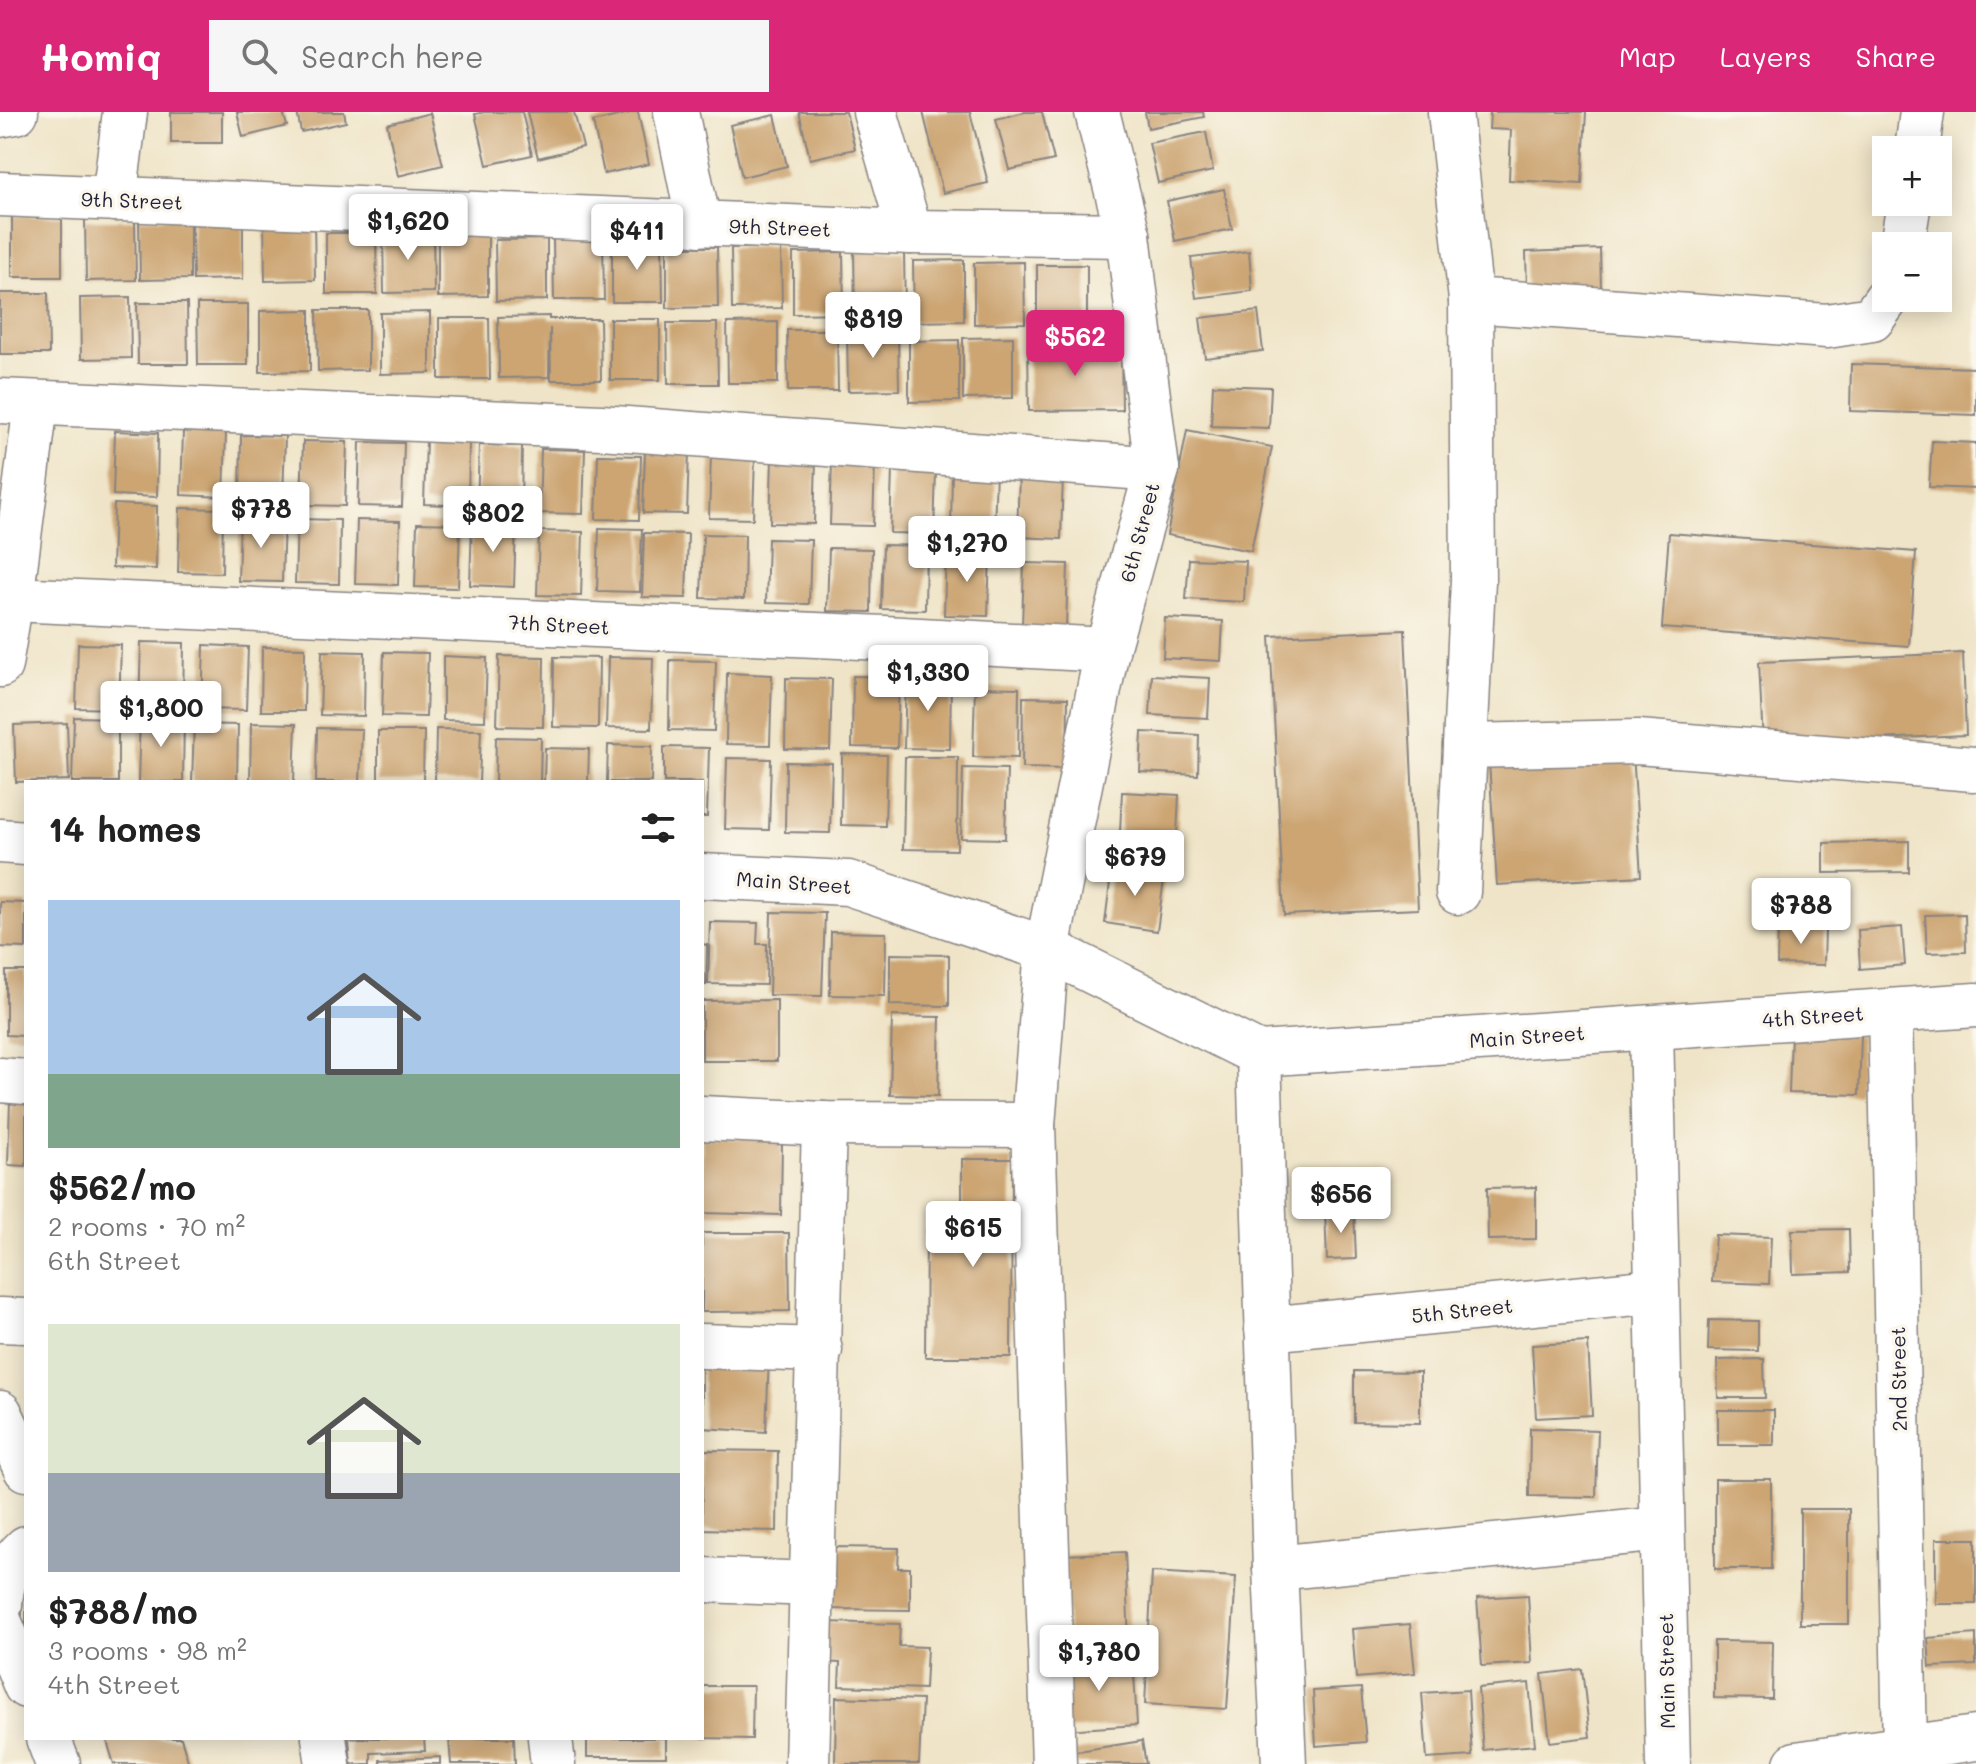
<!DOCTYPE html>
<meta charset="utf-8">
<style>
:root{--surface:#fff;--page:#f6f6f6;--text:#222;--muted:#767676;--accent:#db2777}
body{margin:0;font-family:Mali,sans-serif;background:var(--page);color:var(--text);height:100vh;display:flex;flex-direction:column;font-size:30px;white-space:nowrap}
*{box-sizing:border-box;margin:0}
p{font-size:26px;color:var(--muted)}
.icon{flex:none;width:44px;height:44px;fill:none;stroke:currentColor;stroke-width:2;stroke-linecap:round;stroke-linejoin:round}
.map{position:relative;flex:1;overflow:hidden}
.side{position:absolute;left:24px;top:668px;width:680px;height:960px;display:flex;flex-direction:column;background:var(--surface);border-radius:0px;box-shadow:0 4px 20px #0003}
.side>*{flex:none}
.buttons{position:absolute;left:1872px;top:24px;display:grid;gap:16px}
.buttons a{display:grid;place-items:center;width:80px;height:80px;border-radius:0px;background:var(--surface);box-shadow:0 4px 20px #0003;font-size:40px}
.price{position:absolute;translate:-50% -68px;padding:0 18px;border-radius:8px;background:#fff;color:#222;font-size:26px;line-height:52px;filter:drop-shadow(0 2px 4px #0008)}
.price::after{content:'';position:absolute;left:50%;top:48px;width:24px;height:18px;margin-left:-12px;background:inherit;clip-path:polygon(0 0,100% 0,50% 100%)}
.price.current{background:var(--accent);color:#fff}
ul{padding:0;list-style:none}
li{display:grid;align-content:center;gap:16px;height:424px;padding:0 24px}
li span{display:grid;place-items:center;height:248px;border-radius:0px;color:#555}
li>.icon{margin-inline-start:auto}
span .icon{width:144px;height:144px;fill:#fffc;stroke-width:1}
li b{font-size:34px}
h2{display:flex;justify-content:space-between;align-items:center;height:96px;padding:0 24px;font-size:34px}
header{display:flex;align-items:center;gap:48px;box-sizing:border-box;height:112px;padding:0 40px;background:var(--accent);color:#fff}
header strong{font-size:38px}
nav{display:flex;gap:44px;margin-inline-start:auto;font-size:28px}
.search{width:560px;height:72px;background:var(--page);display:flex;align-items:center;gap:20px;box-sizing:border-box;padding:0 28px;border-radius:0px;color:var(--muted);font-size:30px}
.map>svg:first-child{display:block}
</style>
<header>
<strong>Homiq</strong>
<div class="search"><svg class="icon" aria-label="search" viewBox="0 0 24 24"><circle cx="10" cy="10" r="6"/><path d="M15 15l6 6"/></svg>Search here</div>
<nav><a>Map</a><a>Layers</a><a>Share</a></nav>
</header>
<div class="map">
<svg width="1976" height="1652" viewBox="0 0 1976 1652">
<rect width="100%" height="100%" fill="#fbf7ec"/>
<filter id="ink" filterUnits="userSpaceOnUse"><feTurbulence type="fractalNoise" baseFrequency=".0125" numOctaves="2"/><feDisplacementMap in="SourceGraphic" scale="16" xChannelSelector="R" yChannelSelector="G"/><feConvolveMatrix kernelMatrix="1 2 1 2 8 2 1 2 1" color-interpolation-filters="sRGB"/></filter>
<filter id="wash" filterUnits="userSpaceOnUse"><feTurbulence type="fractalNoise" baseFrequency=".006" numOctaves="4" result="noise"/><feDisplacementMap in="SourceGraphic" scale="32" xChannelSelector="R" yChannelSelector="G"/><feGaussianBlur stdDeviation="1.8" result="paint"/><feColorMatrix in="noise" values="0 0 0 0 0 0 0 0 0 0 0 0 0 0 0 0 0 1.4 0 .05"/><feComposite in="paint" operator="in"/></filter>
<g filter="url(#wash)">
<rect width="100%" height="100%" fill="#efe4c7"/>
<g id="blocks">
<g fill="#cca573">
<rect x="171" y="0" width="51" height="31"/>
<polygon points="237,0 283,0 287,14 243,25"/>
<polygon points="297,0 344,0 346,10 301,20"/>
<polygon points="484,0 522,0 532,43 487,53 475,2"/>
<polygon points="527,0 574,0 583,35 538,46"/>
<polygon points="634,0 638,0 649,52 604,62 593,10"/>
<polygon points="799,0 846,0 855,37 810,47"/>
<polygon points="923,0 970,0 988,71 943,81"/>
<polygon points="1025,0 1042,0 1054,48 1009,58 996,7"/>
<polygon points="1145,0 1203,0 1204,5 1148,16"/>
<polygon points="1490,0 1586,0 1582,72 1509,68 1511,18 1489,17"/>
<polygon points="430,1 443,53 398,64 387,12"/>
<polygon points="775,3 787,54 742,65 730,13"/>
<polygon points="1206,20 1213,59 1158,71 1149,31"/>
<polygon points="1224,77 1232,117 1175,129 1167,89"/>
<rect x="12" y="104" width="50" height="61"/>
<polygon points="190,106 190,167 140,168 139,107"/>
<polygon points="192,107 243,107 243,167 193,168"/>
<polygon points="85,108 135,108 136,168 86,169"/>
<polygon points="264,108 314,108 315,168 265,169"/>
<polygon points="433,119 434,180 384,181 383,120"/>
<polygon points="326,121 376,121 377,182 326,182"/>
<polygon points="438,124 488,124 488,184 438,185"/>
<polygon points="547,127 547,188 496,189 495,128"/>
<polygon points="553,127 603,127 604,188 554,188"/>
<polygon points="612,129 662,129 663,190 612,190"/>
<polygon points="667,135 717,135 718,195 667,196"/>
<polygon points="781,135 782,196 732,197 731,136"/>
<polygon points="1600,137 1601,176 1527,179 1526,140"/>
<polygon points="854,139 904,139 905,200 855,200"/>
<polygon points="1249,139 1252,179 1196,186 1191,146"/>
<polygon points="843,140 844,201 793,202 793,141"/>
<polygon points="964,148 964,209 914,210 913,149"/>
<polygon points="1024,150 1025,211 974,212 974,151"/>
<polygon points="1037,153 1087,153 1087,213 1037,214"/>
<polygon points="0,181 48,181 49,242 0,242"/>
<polygon points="130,185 131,246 81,247 80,186"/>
<polygon points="137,191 187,191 188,252 138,252"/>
<polygon points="197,192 248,192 248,253 198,253"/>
<polygon points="310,198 310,259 260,260 260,199"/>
<polygon points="317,198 368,198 368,258 318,259"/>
<polygon points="1258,199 1263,239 1205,246 1200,206"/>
<polygon points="430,200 430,261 380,262 380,201"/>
<polygon points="549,204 549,207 600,207 601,268 551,268 550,216 549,265 499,266 498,205"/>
<polygon points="439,206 489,206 490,267 439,267"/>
<rect x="610" y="207" width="50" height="61"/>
<polygon points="778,210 778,271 728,271 727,211"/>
<polygon points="667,211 717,211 718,272 668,272"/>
<polygon points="898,217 899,278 848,279 847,218"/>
<polygon points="787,218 837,218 838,279 788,279"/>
<polygon points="1013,225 1013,286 963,287 963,226"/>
<polygon points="959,228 959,289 909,290 909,229"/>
<polygon points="1121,232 1122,298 1029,299 1028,234"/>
<polygon points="1851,252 1976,256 1976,303 1850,299"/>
<polygon points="1213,273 1271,275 1269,316 1211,314"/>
<polygon points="1187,318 1272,335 1251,439 1167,423"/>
<polygon points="115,319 158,321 157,385 113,383"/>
<polygon points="183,319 226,321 224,385 181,383"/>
<polygon points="241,323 285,324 283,388 240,387"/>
<polygon points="426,328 469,330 468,394 424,392"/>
<polygon points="303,329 347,330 345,394 301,393"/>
<polygon points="1932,329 1976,331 1976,377 1929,375"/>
<polygon points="360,330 404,331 402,395 358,394"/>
<polygon points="479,333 522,334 521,397 477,396"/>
<polygon points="541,337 585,338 583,402 539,401"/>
<polygon points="645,337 689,338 687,402 643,401"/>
<polygon points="711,342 755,344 753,407 709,406"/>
<polygon points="598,343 641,344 639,408 596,407"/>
<polygon points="772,347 816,348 814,412 770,411"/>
<polygon points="832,349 875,350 873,414 830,413"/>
<polygon points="952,356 996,357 994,421 951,419"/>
<polygon points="892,357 936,358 934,422 890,421"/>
<polygon points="1019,361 1063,363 1061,427 1017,425"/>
<polygon points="114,392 157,394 156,457 112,456"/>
<polygon points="180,396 223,397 222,461 178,460"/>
<polygon points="240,405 284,406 282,470 238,469"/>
<polygon points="297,407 340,408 339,472 295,471"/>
<polygon points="357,408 400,409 398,473 355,472"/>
<polygon points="472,409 516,411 514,475 470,473"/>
<polygon points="417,411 460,412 458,476 415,475"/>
<polygon points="599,416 642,417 640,480 597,479"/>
<polygon points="539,419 583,420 581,484 537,483"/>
<polygon points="644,421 688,422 686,486 642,485"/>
<polygon points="1669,421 1916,440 1909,534 1662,516"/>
<polygon points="703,422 745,423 744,487 701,486"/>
<polygon points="768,427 811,428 809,492 766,491"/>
<polygon points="883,433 926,434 925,498 881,497"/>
<polygon points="829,436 872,437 871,500 827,499"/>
<polygon points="946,439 990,440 988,504 944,503"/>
<polygon points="1189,447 1246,449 1244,490 1186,487"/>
<polygon points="1024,451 1068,452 1066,516 1022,514"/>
<polygon points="1165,506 1223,509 1221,549 1163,546"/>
<polygon points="1405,518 1418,797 1284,803 1270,524"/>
<polygon points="141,530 184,531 183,595 139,594"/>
<polygon points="78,532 121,533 119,597 76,596"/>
<polygon points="204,533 248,535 246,598 202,597"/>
<polygon points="262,535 305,536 304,599 261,599"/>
<polygon points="322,539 365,540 364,604 320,603"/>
<polygon points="384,540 428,541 426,605 382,604"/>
<polygon points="1963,541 1966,623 1763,632 1759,550"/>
<polygon points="443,544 487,546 485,609 443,608"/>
<polygon points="499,544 544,545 543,615 497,614"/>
<polygon points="554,545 599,546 598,616 553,615"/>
<polygon points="608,545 653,546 651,617 606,616"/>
<polygon points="670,548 716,549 714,619 669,618"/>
<polygon points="727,561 772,563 770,633 726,632"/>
<polygon points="1152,563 1210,566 1208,606 1150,603"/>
<polygon points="853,564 899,565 897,636 852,635"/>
<polygon points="906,565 951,567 950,637 904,636"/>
<polygon points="786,566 832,567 830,638 785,637"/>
<polygon points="975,575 1019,576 1018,646 973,645"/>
<polygon points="1023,585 1068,586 1067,657 1022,656"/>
<polygon points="140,603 184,604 183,670 138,670"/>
<polygon points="74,605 118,606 118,670 72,670"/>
<polygon points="67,611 69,668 16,670 14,613"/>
<polygon points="251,611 296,612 294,670 250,670"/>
<polygon points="194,612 238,613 237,670 192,670"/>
<polygon points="317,616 362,617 360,670 316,670"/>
<polygon points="436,617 481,618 479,670 435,670"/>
<polygon points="378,619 424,619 423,670 378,670"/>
<polygon points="1142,620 1199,623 1198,663 1140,660"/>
<polygon points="496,625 541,626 540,670 495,670"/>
<polygon points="608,633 652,634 651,670 607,670"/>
<polygon points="664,635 709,636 707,705 702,705 702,670 664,670"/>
<polygon points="545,636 589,637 588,670 544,670"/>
<polygon points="1633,641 1641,764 1497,773 1489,650"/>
<polygon points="842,642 887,643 885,714 841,713"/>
<polygon points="905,645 958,645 957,738 903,737"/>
<polygon points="727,646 771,647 769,718 725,717"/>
<polygon points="786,650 832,651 830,721 785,720"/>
<polygon points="963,656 1007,657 1005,727 961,726"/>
<polygon points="1122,680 1179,683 1177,723 1120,720"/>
<polygon points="1909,729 1909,760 1824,761 1824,731"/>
<polygon points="1112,754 1165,760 1157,819 1105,811"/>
<polygon points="0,790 26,791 26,836 0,835"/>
<polygon points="771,800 825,801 822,884 769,883"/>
<polygon points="1965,802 1966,840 1927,841 1925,803"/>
<polygon points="710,810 758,811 757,832 767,832 766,873 708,872"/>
<polygon points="1902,815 1905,853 1860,857 1858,818"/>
<polygon points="1778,816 1825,817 1824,853 1777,852"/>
<polygon points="831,820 886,821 885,884 830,883"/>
<polygon points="702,832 707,833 706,873 702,873"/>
<polygon points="890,842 949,843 949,894 890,893"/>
<polygon points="6,859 26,859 26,924 6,923"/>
<polygon points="777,888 777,949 702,949 702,889"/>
<polygon points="892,904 940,905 938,984 890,983"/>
<polygon points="1791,922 1861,924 1859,983 1789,981"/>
<polygon points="10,988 26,989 26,1054 8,1053"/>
<polygon points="702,1026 782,1027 781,1103 702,1101"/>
<polygon points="962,1047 1012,1047 1011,1245 925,1245 926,1118 962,1118"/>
<polygon points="1536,1075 1536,1127 1488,1128 1487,1076"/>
<polygon points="1354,1098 1356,1147 1327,1148 1325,1100"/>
<polygon points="1849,1117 1850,1160 1793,1162 1792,1118"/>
<polygon points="702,1121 789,1121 790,1199 702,1200"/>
<polygon points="1715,1123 1771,1125 1769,1172 1712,1170"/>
<polygon points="1709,1208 1758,1209 1758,1239 1708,1238"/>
<polygon points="1588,1230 1592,1303 1536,1306 1532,1233"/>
<polygon points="702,1242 769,1245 766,1320 702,1316"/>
<polygon points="1764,1247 1765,1286 1718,1286 1717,1248"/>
<polygon points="1354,1259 1420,1260 1420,1311 1354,1310"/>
<rect x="1718" y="1298" width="56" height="35"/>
<polygon points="1530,1316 1598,1318 1596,1385 1529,1384"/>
<polygon points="702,1338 778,1339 777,1419 702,1417"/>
<rect x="1715" y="1367" width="56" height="90"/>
<rect x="1800" y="1397" width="49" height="115"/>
<rect x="1936" y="1427" width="40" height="65"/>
<polygon points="834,1435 899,1436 898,1456 910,1456 910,1498 833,1497"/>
<polygon points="1125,1440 1129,1529 1068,1531 1065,1443"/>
<polygon points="1152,1460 1236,1465 1227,1597 1145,1592"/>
<polygon points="24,1468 26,1468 26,1516 21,1516"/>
<polygon points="1528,1483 1532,1551 1482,1554 1477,1486"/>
<polygon points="826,1510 900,1512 899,1534 927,1535 925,1577 839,1574 840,1551 824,1550"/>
<polygon points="1410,1512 1415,1561 1356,1566 1352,1517"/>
<polygon points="1976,1522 1976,1553 1930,1555 1928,1526"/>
<polygon points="1714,1529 1773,1530 1772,1587 1714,1586"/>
<polygon points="1133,1545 1137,1613 1065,1618 1060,1549"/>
<polygon points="1582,1557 1590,1625 1550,1630 1542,1562"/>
<polygon points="1529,1571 1535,1633 1483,1638 1478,1576"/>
<polygon points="702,1574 753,1574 752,1627 702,1626"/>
<polygon points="1361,1576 1366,1630 1316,1634 1313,1579"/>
<polygon points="1468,1578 1472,1644 1427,1647 1422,1581"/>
<polygon points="836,1585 922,1588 919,1652 835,1652"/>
<polygon points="106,1626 181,1626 189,1652 114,1652"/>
<polygon points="349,1626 424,1626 425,1639 371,1641 371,1652 351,1652"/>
<polygon points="449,1626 514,1626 515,1652 451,1652"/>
<rect x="587" y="1626" width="79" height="19"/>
<polygon points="1142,1629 1146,1652 1074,1652 1072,1640"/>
<polygon points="440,1645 440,1652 380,1652 380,1648"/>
</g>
</g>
</g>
<g filter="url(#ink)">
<use href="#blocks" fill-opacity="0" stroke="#888381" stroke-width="2"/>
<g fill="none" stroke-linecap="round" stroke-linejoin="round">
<defs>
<g id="street">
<polyline points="676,0 699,112"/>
<polyline points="875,0 910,120"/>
<polyline points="1450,0 1471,188 1473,468 1458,780"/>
<polyline points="0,3 16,0"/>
<polyline points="1917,38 1922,0"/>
<polyline points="0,82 910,120 1128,123"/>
<polyline points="114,87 125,0"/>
<polyline points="1902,134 1909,90"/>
<polyline points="1471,188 1827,214 1872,207 1887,186"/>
<polyline points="0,289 601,315 1157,357"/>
<polyline points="11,487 884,526 1107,538"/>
<polyline points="0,553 11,487 36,292"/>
<polyline points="1465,634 1638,630 1974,657"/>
<polyline points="0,729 26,731"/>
<polyline points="702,764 848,771 1047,837 1259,942 1976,893"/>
<polyline points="1890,899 1905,1636"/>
<polyline points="1651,916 1668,1652"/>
<polyline points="1259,942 1275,1456 1284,1652"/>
<polyline points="0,968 26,970"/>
<polyline points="702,1006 824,1012 1033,1013"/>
<polyline points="0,1208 26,1209"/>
<polyline points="1267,1217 1656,1179"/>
<polyline points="702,1234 820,1238"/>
<polyline points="0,1301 26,1357"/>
<polyline points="1275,1456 1662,1417"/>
<polyline points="702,1468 813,1472"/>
<path d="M 0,1493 C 1,1469 8,1453 26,1436"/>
<polyline points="0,1511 26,1574"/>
<polyline points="48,1626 58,1652"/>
<polyline points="324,1626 328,1652"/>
<polyline points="550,1626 553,1652"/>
<polyline points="807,1652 824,1012"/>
<polyline points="1054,1652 1033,1013 1047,837 1107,538 1157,357 1128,123 1097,0"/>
<polyline points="1796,1652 1976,1626"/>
</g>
</defs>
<use href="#street" stroke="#888381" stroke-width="47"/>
<use href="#street" stroke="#fff" stroke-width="44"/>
</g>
</g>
<g text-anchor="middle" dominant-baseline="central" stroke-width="7" stroke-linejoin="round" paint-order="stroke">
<g font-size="20" fill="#22223b" stroke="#fbf7ec">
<text transform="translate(132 88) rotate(2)">9th Street</text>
<text transform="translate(780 115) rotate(2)">9th Street</text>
<text transform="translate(1139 420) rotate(-75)">6th Street</text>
<text transform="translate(559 512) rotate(3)">7th Street</text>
<text transform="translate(794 770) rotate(4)">Main Street</text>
<text transform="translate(1813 904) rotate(-4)">4th Street</text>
<text transform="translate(1527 924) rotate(-4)">Main Street</text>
<text transform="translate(1462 1198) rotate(-6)">5th Street</text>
<text transform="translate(1898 1267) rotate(-91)">2nd Street</text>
<text transform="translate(1666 1559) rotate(-91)">Main Street</text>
</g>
</g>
</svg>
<div class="buttons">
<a>+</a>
<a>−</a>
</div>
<b class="price" style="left:408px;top:150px">$1,620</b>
<b class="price" style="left:637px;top:160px">$411</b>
<b class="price" style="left:873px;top:248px">$819</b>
<b class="price current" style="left:1075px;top:266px">$562</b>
<b class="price" style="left:261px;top:438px">$778</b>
<b class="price" style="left:493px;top:442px">$802</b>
<b class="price" style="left:967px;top:472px">$1,270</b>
<b class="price" style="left:928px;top:601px">$1,330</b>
<b class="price" style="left:161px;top:637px">$1,800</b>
<b class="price" style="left:1135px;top:786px">$679</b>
<b class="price" style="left:1801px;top:834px">$788</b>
<b class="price" style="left:1341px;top:1123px">$656</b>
<b class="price" style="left:973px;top:1157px">$615</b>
<b class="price" style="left:1099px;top:1581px">$1,780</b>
<section class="side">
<h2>14 homes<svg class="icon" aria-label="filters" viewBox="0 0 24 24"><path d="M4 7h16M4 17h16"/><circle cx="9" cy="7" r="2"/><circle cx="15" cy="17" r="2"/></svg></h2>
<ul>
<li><span style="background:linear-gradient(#a9c7e8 70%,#7fa58c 0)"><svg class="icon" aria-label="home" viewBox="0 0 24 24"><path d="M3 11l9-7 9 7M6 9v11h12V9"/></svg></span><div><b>$562/mo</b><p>2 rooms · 70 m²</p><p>6th Street</p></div></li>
<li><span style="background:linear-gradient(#dfe7d0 60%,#9aa5b1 0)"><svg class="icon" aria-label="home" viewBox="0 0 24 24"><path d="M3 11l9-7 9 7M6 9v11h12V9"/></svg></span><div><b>$788/mo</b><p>3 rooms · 98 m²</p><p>4th Street</p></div></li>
</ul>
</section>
</div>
